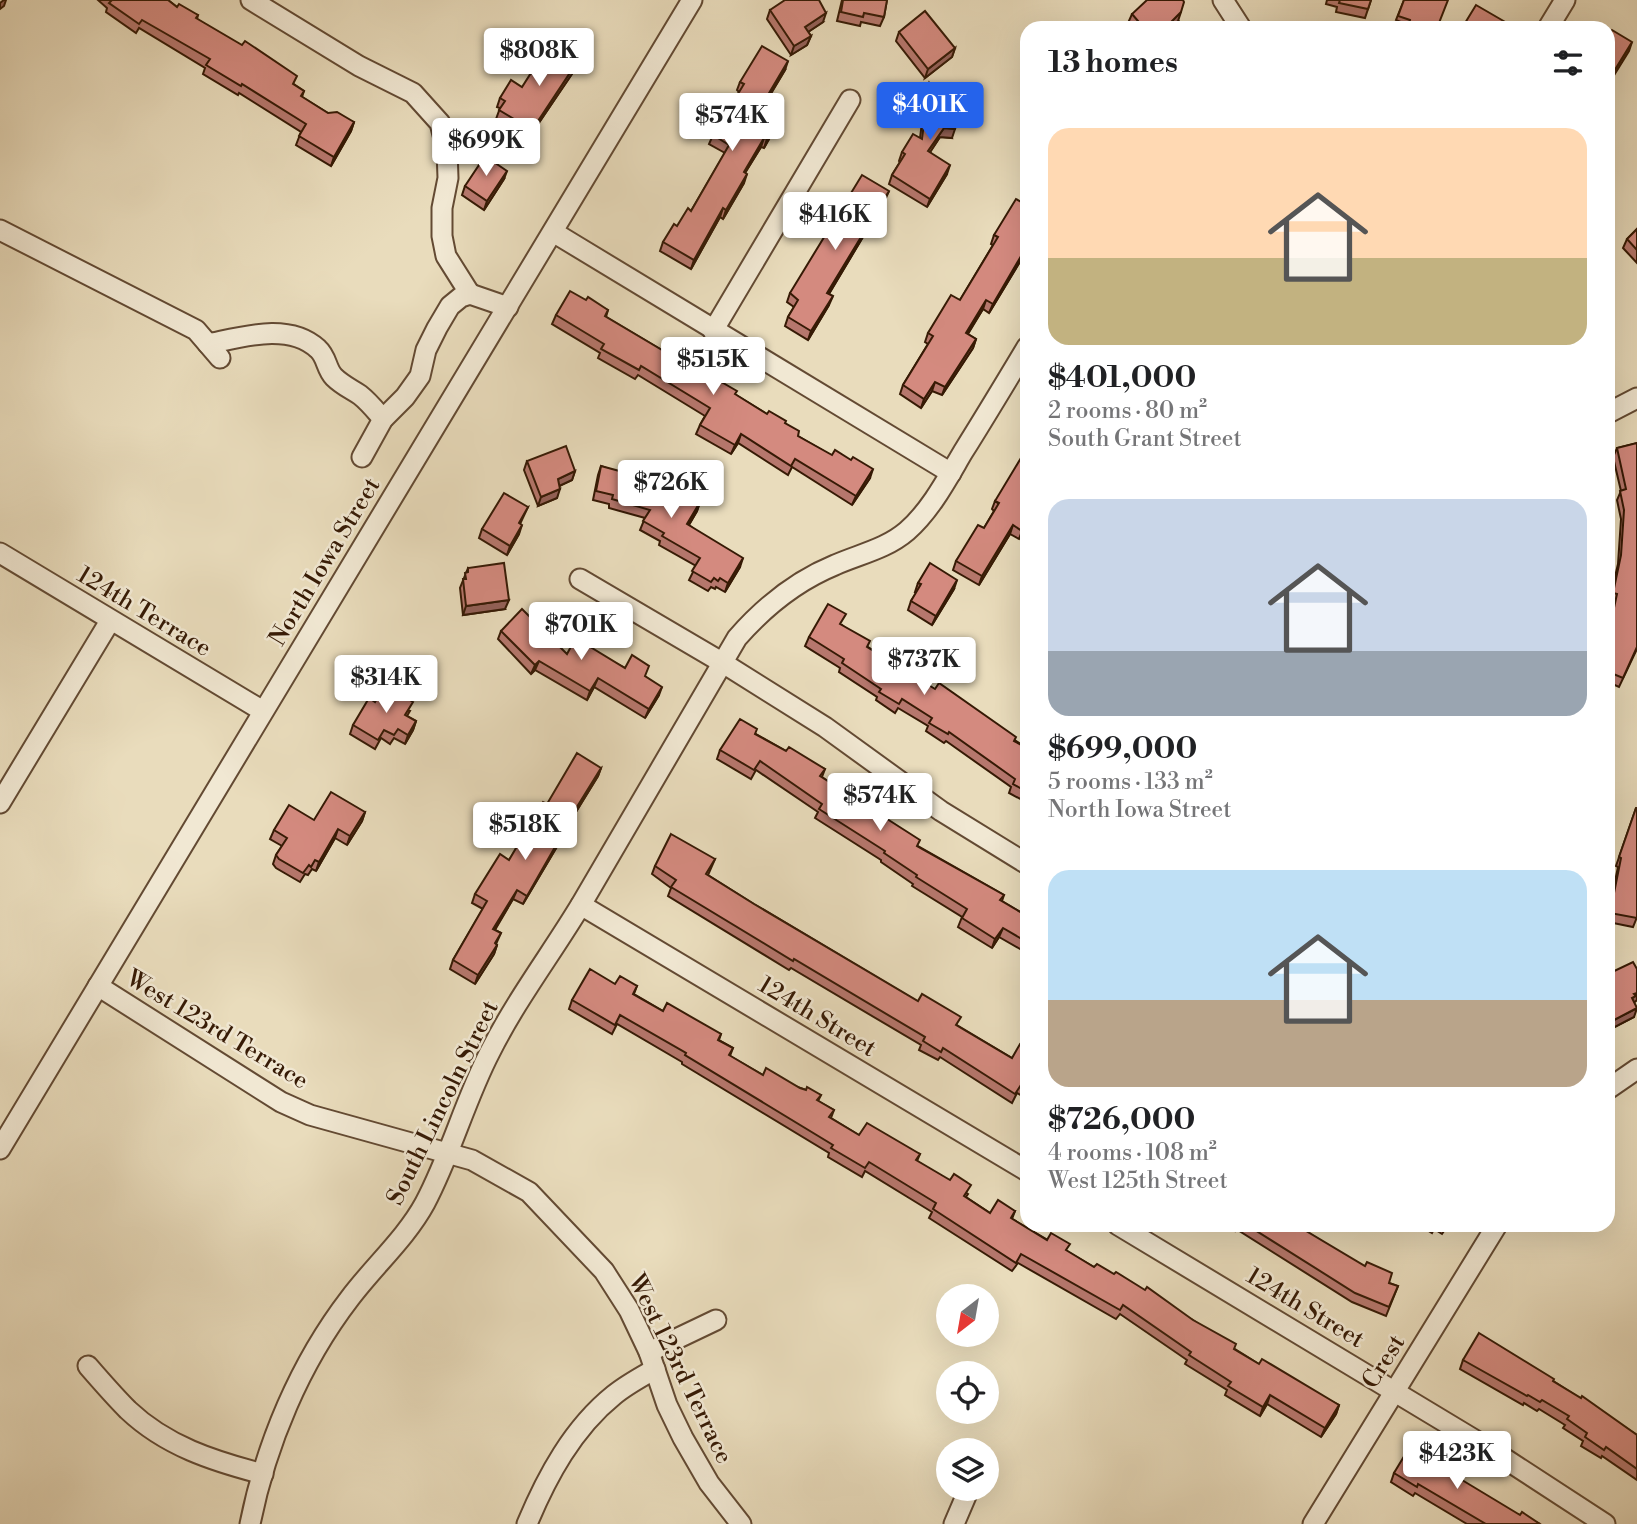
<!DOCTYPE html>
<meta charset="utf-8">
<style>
:root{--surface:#fff;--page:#f2f2f2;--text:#202124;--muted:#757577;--accent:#2563eb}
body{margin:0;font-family:"Libre Bodoni",serif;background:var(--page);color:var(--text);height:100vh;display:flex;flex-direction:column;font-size:26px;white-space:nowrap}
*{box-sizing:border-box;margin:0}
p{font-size:23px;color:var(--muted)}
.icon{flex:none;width:38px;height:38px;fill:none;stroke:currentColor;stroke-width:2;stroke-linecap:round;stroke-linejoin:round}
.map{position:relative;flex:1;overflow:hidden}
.side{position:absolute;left:1020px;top:21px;width:595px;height:1211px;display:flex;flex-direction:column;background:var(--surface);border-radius:21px;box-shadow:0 7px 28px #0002}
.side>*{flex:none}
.needle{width:46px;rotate:211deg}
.tools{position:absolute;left:936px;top:1284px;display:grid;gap:14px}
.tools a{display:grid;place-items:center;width:63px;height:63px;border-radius:50%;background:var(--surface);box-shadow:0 7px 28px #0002;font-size:35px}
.price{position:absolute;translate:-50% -60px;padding:0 16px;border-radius:7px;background:#fff;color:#222;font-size:23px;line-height:46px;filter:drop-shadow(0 2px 4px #0008)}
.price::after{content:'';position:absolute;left:50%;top:42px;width:21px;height:16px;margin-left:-10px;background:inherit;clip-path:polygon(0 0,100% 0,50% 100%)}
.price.current{background:var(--accent);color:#fff}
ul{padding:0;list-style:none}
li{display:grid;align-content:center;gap:14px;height:371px;padding:0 28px}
li span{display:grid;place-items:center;height:217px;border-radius:21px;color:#555}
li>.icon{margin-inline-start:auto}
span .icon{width:126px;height:126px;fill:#fffc;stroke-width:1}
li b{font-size:30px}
h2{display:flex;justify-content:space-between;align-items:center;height:84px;padding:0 28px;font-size:30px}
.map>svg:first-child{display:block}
</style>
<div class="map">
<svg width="1637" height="1524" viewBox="0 0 1637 1524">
<rect width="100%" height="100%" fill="#e9dcbc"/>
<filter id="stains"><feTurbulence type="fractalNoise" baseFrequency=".00286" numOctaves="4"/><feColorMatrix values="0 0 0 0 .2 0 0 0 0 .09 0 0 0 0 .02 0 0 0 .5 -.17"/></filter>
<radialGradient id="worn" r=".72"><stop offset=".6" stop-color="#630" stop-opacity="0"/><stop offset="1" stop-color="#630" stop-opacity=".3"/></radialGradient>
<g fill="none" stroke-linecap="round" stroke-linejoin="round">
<defs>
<g id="minor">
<polyline points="251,0 359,66 413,93 440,123 447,150 448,178 442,208 442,236 446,256 470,294"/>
<polyline points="1223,0 1241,28"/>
<polyline points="1548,28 1565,0"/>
<polyline points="0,230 196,330 220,358"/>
<polyline points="553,232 951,473"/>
<polyline points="713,331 850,100"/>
<path d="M 208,344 C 242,337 289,322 318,349 C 327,357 326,369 334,377 C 342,385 351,389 360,395 C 369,402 376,411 383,419"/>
<polyline points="1608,413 1637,398"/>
<polyline points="362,457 383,419 405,397 420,376 426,350 437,328 450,306 461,297 470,294 508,307"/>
<polyline points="0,553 263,711"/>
<polyline points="580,579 723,663 825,727 941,811 1027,864"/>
<polyline points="0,803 110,621"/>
<polyline points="581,905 1027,1171"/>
<polyline points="98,986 281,1102 310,1115 472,1160 529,1192 604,1271 629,1310 649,1352 667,1405 683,1438 709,1483 741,1524"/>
<polyline points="1608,1089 1637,1069"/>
<polyline points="0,1149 692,0"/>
<polyline points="1118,1225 1493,1451 1605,1524"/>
<polyline points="649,1352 716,1320"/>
<path d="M 88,1366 C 101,1381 114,1396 128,1410 C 166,1446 213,1461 263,1474"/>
<path d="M 250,1524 C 266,1444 300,1363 350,1298 C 374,1266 406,1238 425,1203 C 451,1154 465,1100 490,1052 C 516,1000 552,953 582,903 C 634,815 685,726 737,638 C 765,606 796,581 835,565 C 860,554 886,549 907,531 C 931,510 947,479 963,452 C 985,417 1006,382 1027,347"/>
<path d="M 527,1524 C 547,1476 573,1428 614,1395 C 626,1385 641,1377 655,1369"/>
<polyline points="954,1524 969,1489"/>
<polyline points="1313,1524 1497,1225"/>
</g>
</defs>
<use href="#minor" stroke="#634a33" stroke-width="23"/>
<use href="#minor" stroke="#f1e8d3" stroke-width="19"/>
</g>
<g fill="#b6776d" stroke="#361a05" stroke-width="2">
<polygon points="98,0 168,0 177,7 198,15 197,19 304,91 302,97 328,113 354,122 351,131 331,166 296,145 301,132 239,93 238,95 203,74 205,68 139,28 136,33 106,12 107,8"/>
<polygon points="842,0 887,0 884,17 880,26 861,22 860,26 837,21"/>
<polygon points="1327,0 1371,0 1365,18 1336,12 1337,7 1326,4"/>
<polygon points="1404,0 1437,28 1407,28 1408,25 1396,20"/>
<polygon points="770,10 823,22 808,32 811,36 807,45 791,55 767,19"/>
<polygon points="1132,14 1178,21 1172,27 1172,28 1133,28 1128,23"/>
<polygon points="899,32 955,48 952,57 925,78 896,41"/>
<polygon points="578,65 528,139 496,119 500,108 497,107 500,98 522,87 537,77"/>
<polygon points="785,70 760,111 778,121 774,130 764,148 761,147 745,173 744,183 723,219 720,217 691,269 660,251 663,242 691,211 725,153 709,144 713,135 739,92 737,90 740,82"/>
<polygon points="929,83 952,138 940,137 930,152 947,174 927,207 889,184 892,175 900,162 899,161 902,152 920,138 926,92"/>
<polygon points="504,179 484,210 462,195 465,186"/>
<polygon points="1027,196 1027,258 1025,262 1021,260 989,313 983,309 968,334 976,339 973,348 942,395 932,391 921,408 900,394 903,385 928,344 925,342 928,333 960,300 993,245 991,244 994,235 1023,203"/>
<polygon points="885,200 829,294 829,305 808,340 785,326 788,317 794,307 787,302 790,293"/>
<polygon points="1637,229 1637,263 1623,248 1627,239"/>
<polygon points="586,300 608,310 606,317 667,353 708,369 706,374 736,395 767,414 785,423 798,436 870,478 852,505 792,467 788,475 738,443 731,454 696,434 700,425 705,416 638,375 635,379 598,358 600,353 552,324 556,315"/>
<polygon points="1637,443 1637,649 1619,687 1608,682 1608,623 1610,619 1614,603 1609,602 1618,564 1621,519 1617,500 1621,491 1613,457 1617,448"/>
<polygon points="527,461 575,471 572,480 559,486 557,498 538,506 524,470"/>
<polygon points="601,466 700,502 697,511 689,525 740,567 725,592 716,587 715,589 711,587 708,591 689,580 696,566 659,545 660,541 640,530 645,518 609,508 609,504 593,500 598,475"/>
<polygon points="995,501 1027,525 1019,539 1010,534 979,585 953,570 956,561 984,528 994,511 992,509"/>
<polygon points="528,507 520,524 519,534 507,555 479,538 482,529"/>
<polygon points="468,568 505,609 463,615 460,588"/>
<polygon points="918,583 954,589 932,625 908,610 911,601 917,592 915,592"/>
<polygon points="842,625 868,647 1027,748 1027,801 1026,802 1009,793 1011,787 946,741 944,743 926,731 928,726 898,708 895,713 876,700 877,697 839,672 840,668 805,646 809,637"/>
<polygon points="501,631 567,654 586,648 625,668 645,676 659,695 645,718 594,687 587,700 535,670 531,674 498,639"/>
<polygon points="375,702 410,711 407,716 416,721 413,730 405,744 394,738 390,744 381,738 375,749 350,734 353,725"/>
<polygon points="756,734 786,751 825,769 822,777 918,846 1004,895 1002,901 1027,916 1027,953 999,937 992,948 958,927 962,917 912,886 913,884 881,862 881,860 815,818 818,812 756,770 751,779 717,759 720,750"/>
<polygon points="601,768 598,776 571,820 568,828 523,904 513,899 495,930 501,933 496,944 497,945 494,954 475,984 450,969 453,960 483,909 472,903 475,894 509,860 547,804"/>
<polygon points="1636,808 1637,917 1633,927 1608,922 1608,914 1618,867 1616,866"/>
<polygon points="365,812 362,821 347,845 335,838 316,871 312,869 308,875 305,874 300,882 276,868 273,864 276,855 282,846 270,839 274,830 314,820"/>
<polygon points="715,859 708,875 754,904 1012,1058 1027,1048 1027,1099 1017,1093 1012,1103 940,1057 938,1060 919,1050 921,1045 791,968 789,970 668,896 671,888 652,874 655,866"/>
<polygon points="1637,969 1637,1000 1634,1002 1634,1017 1611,1029 1608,1023 1608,974"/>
<polygon points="615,984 637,986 634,994 663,1011 721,1034 719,1040 733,1048 730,1056 763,1075 821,1095 818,1101 834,1110 831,1118 859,1135 920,1154 917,1161 968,1194 966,1197 990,1213 1015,1211 1012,1219 1094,1267 1193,1320 1235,1349 1259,1364 1339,1405 1336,1414 1321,1437 1267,1404 1260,1416 1225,1395 1227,1390 1185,1364 1187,1360 1120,1314 1116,1319 1018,1263 1012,1271 929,1218 932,1212 865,1171 862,1177 828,1157 829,1153 682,1064 682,1062 617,1024 612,1034 569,1009 572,1000"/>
<polygon points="1225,1225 1296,1225 1389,1283 1398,1286 1386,1316 1352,1302 1236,1229 1235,1231"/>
<polygon points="1419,1225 1448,1225 1442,1234 1434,1229 1432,1233"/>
<polygon points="1463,1360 1553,1381 1637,1435 1637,1480 1602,1456 1601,1458 1581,1446 1583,1441 1563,1428 1565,1425 1539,1409 1537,1411 1524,1403 1523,1405 1460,1369"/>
<polygon points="1394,1473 1520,1515 1540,1524 1467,1524 1415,1493 1413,1496 1391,1482"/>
</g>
<g fill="#946159" stroke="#361a05" stroke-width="2">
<polygon points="4,0 6,0 4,6 0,9 0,3"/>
<polygon points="1181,12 1178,21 1171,28 1169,24"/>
<polygon points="826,13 823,22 802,36 805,27"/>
<polygon points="811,36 807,45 791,55 794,46"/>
<polygon points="1632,42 1629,51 1608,85 1608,81"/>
<polygon points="955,48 952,57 925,78 928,69"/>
<polygon points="581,56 578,65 528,139 532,130"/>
<polygon points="788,61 785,70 756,119 759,110"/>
<polygon points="778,121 774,130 764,148 767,139"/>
<polygon points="354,122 351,131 331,166 334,157"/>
<polygon points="944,128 955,129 952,138 940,137 925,160 928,151"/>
<polygon points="764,138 761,147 740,181 744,172"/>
<polygon points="950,165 947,174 927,207 930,199"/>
<polygon points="507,171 504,179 484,210 487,201"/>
<polygon points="747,174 744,183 723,219 726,210"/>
<polygon points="889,191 885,200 824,302 827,293"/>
<polygon points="723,208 720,217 691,269 694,260"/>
<polygon points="1024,251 1021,260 989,313 993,304"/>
<polygon points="833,296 829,305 808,340 811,331"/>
<polygon points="986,300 983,309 963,341 966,333"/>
<polygon points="976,339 973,348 942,395 945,387"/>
<polygon points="935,382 932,391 921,408 924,399"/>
<polygon points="741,434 738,443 731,454 735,445"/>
<polygon points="873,469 870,478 852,505 856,496"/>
<polygon points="575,471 572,480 555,488 558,479"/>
<polygon points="560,489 557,498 538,506 541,497"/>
<polygon points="700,502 697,511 684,533 687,524"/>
<polygon points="1027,522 1027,525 1019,539 1022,531"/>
<polygon points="522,525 519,534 507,555 510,546"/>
<polygon points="1013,525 1010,534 979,585 982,576"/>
<polygon points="743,558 740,567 725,592 728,583"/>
<polygon points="957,580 954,589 932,625 936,616"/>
<polygon points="509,600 505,609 463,615 466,606"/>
<polygon points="539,661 535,670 531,674 535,665"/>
<polygon points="598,678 594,687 587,700 590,691"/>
<polygon points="662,687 659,695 645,718 649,709"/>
<polygon points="416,721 413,730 405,744 408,735"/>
<polygon points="601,768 598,776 571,820 568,828 523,904 527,896 570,818"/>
<polygon points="365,812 362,821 347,845 350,836"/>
<polygon points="338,829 335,838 316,871 319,862"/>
<polygon points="517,890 513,899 490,937 493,929"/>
<polygon points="1003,928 999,937 992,948 995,939"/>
<polygon points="497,945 494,954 475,984 478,975"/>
<polygon points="1637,993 1637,1000 1629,1007 1634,994"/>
<polygon points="1637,1008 1634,1017 1611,1029 1614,1020"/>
<polygon points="1270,1395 1267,1404 1260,1416 1263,1407"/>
<polygon points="1339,1405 1336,1414 1321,1437 1325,1428"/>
</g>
<g fill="#d48a7f" stroke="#361a05" stroke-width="2">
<polygon points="112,0 168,0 177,7 179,4 198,15 196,18 242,45 245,41 297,76 293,84 304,91 301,96 328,113 337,112 354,122 334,157 299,136 306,124 242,84 241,86 206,65 210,59 142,20 139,24 109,3"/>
<polygon points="785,0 819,0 826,13 805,27 811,36 794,46 770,10"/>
<polygon points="843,0 887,0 884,17 864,13 863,17 841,12"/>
<polygon points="1147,0 1183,0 1184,2 1181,12 1169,24 1172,28 1144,28 1132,14"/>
<polygon points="1340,0 1371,0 1368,9 1339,3"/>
<polygon points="1404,0 1448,0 1437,28 1419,28 1409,25 1410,20 1398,16"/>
<polygon points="1476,5 1507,23 1504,28 1462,28"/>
<polygon points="925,11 955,48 928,69 899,32"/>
<polygon points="1612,30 1632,42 1608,81 1608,36"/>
<polygon points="560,40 581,56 532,130 499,110 505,101 500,98 511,80 522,87 531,73 537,77"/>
<polygon points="762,46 788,61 759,110 778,121 767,139 764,138 744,172 747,174 726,210 723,208 694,260 663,242 674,224 677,226 688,208 691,211 729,145 713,135 744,84 740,82"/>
<polygon points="929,83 961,87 955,129 944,128 928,151 950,165 930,199 892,175 905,154 902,152 913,134 922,139"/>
<polygon points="485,156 507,171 487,201 465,186"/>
<polygon points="862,175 889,191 827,293 833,296 811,331 788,317 798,300 790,293"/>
<polygon points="1027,196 1027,253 1024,251 993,304 986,300 966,333 976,339 945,387 935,382 924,399 903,385 933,336 928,333 951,295 960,300 998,237 994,235 1016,199 1023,203"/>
<polygon points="1637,229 1637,250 1627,239"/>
<polygon points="570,291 586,300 588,297 608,310 605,316 667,353 669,350 686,360 688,357 708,369 706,373 737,391 735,394 767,414 769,411 786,421 785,423 799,431 798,436 832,455 835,450 851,460 853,457 873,469 856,496 795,459 791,466 741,434 735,445 700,425 710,408 641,366 639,370 601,349 604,344 556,315"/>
<polygon points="1637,443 1637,647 1623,678 1611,673 1608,678 1608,623 1612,617 1617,594 1613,593 1621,555 1624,510 1620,491 1626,489 1617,448"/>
<polygon points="566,446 575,471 558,479 560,489 541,497 527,461"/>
<polygon points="1027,448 1027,522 1022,531 1013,525 982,576 956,561 978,525 984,528 999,503 995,501"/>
<polygon points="601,466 671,485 700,502 687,524 743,558 728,583 720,578 718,581 714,578 711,582 692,571 700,558 662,536 664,533 643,521 650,510 612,499 613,495 596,491"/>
<polygon points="504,493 528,507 519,523 522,525 510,546 482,529"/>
<polygon points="504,563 509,600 466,606 463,579 466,579 465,573 468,572 468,568"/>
<polygon points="930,563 957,580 936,616 911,601 921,584 918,583"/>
<polygon points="828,604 846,614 840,624 870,641 867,647 935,689 939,683 1016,737 1014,741 1027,748 1027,792 1013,784 1015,779 949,732 948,734 929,723 932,718 902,699 899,704 879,692 881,689 842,663 844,659 809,637"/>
<polygon points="522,609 567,654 574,641 586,648 587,645 625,668 632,655 649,666 645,676 662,687 649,709 598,678 590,691 539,661 535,665 501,631"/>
<polygon points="385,685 413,702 405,715 416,721 408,735 398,729 394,735 384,730 378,740 353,725 369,698 375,702"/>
<polygon points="740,719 757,729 755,734 786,751 789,747 825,769 820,776 920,840 917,846 1004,895 1000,900 1027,916 1027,942 1003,928 995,939 962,918 967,909 916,877 917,875 884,853 885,851 819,809 822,804 760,761 754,770 720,750"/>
<polygon points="577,753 601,768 570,818 571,819 527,896 517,890 493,929 501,933 495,943 497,945 478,975 453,960 487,901 475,894 500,854 509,860 543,802 547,804"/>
<polygon points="331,792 365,812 350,836 338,829 319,862 315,860 311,867 309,865 303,873 279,859 276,855 287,838 274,830 289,805 314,820"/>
<polygon points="1636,808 1637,808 1637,918 1610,913 1621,858 1619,857"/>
<polygon points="671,834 715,859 706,874 754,904 918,1001 922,994 961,1017 956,1025 1012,1058 1020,1044 1027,1048 1027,1089 1021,1085 1015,1094 943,1048 941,1052 923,1041 925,1037 794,959 793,961 671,887 676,880 655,866"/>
<polygon points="1633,962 1637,969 1637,993 1634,994 1636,996 1632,998 1637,1008 1614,1020 1608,1008 1608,974"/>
<polygon points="590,969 615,984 620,976 637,986 633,994 663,1011 667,1003 721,1034 718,1040 733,1048 729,1055 763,1075 766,1068 800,1088 806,1090 807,1087 821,1095 817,1100 834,1110 829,1117 859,1135 867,1123 920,1154 916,1160 950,1180 954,1174 971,1185 964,1196 990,1213 998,1200 1015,1211 1011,1218 1047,1240 1051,1233 1070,1244 1066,1250 1094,1267 1097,1264 1114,1274 1116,1272 1145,1290 1147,1287 1193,1320 1236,1344 1234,1349 1259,1364 1262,1359 1339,1405 1325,1428 1270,1395 1263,1407 1228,1386 1231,1382 1189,1355 1191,1352 1123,1305 1120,1310 1021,1254 1016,1263 933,1209 936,1203 869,1162 865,1168 831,1148 833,1145 685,1055 686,1053 620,1015 615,1025 572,1000"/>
<polygon points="1247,1225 1296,1225 1365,1266 1367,1262 1392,1273 1389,1283 1398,1286 1389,1307 1355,1293"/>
<polygon points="1479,1333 1554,1379 1553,1381 1581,1398 1582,1396 1637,1435 1637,1469 1606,1447 1604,1450 1585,1437 1587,1433 1567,1419 1569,1416 1542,1400 1540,1402 1528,1395 1527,1396 1463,1360"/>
<polygon points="1409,1448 1520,1515 1522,1512 1540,1524 1486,1524 1418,1484 1417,1487 1394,1473"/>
</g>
<g text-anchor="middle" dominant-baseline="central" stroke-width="5" stroke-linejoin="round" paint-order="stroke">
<g font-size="24" fill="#361a05" stroke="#f1e8d3">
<text transform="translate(325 562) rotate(-59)">North Iowa Street</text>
<text transform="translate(144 612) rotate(31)">124th Terrace</text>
<text transform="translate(817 1017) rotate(31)">124th Street</text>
<text transform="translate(217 1030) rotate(31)">West 123rd Terrace</text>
<text transform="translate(443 1103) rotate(-64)">South Lincoln Street</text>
<text transform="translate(1305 1308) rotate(31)">124th Street</text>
<text transform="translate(1384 1362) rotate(-58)">Crest</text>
<text transform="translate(680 1369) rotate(64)">West 123rd Terrace</text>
</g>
</g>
<rect width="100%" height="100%" filter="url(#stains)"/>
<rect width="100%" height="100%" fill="url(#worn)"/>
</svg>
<div class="tools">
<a><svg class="needle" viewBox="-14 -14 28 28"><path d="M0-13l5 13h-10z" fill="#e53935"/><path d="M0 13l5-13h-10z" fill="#757577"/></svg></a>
<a><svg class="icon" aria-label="locate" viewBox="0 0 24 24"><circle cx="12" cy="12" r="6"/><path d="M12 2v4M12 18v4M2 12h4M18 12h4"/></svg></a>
<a><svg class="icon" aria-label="layers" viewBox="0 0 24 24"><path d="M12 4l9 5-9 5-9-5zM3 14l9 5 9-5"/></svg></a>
</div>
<b class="price" style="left:539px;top:88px">$808K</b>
<b class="price current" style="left:930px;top:142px">$401K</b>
<b class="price" style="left:732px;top:153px">$574K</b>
<b class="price" style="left:486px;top:178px">$699K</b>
<b class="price" style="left:835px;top:252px">$416K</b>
<b class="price" style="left:713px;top:397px">$515K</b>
<b class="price" style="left:671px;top:520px">$726K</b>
<b class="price" style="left:581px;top:662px">$701K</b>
<b class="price" style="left:924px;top:697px">$737K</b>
<b class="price" style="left:386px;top:715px">$314K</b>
<b class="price" style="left:880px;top:833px">$574K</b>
<b class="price" style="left:525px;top:862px">$518K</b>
<b class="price" style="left:1457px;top:1491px">$423K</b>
<section class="side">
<h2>13 homes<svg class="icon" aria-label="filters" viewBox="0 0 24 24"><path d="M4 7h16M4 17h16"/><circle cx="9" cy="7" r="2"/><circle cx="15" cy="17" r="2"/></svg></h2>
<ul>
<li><span style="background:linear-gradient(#ffd9b3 60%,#c2b280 0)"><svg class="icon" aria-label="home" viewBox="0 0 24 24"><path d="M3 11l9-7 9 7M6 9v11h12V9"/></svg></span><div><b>$401,000</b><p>2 rooms · 80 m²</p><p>South Grant Street</p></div></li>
<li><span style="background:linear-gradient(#c9d6e8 70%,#9aa5b1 0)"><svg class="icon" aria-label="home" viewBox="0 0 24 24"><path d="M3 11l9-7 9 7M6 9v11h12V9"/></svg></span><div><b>$699,000</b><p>5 rooms · 133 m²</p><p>North Iowa Street</p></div></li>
<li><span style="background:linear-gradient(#bfe0f5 60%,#b9a48a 0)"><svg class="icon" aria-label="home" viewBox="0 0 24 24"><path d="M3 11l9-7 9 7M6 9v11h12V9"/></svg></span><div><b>$726,000</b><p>4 rooms · 108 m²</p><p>West 125th Street</p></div></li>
</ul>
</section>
</div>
